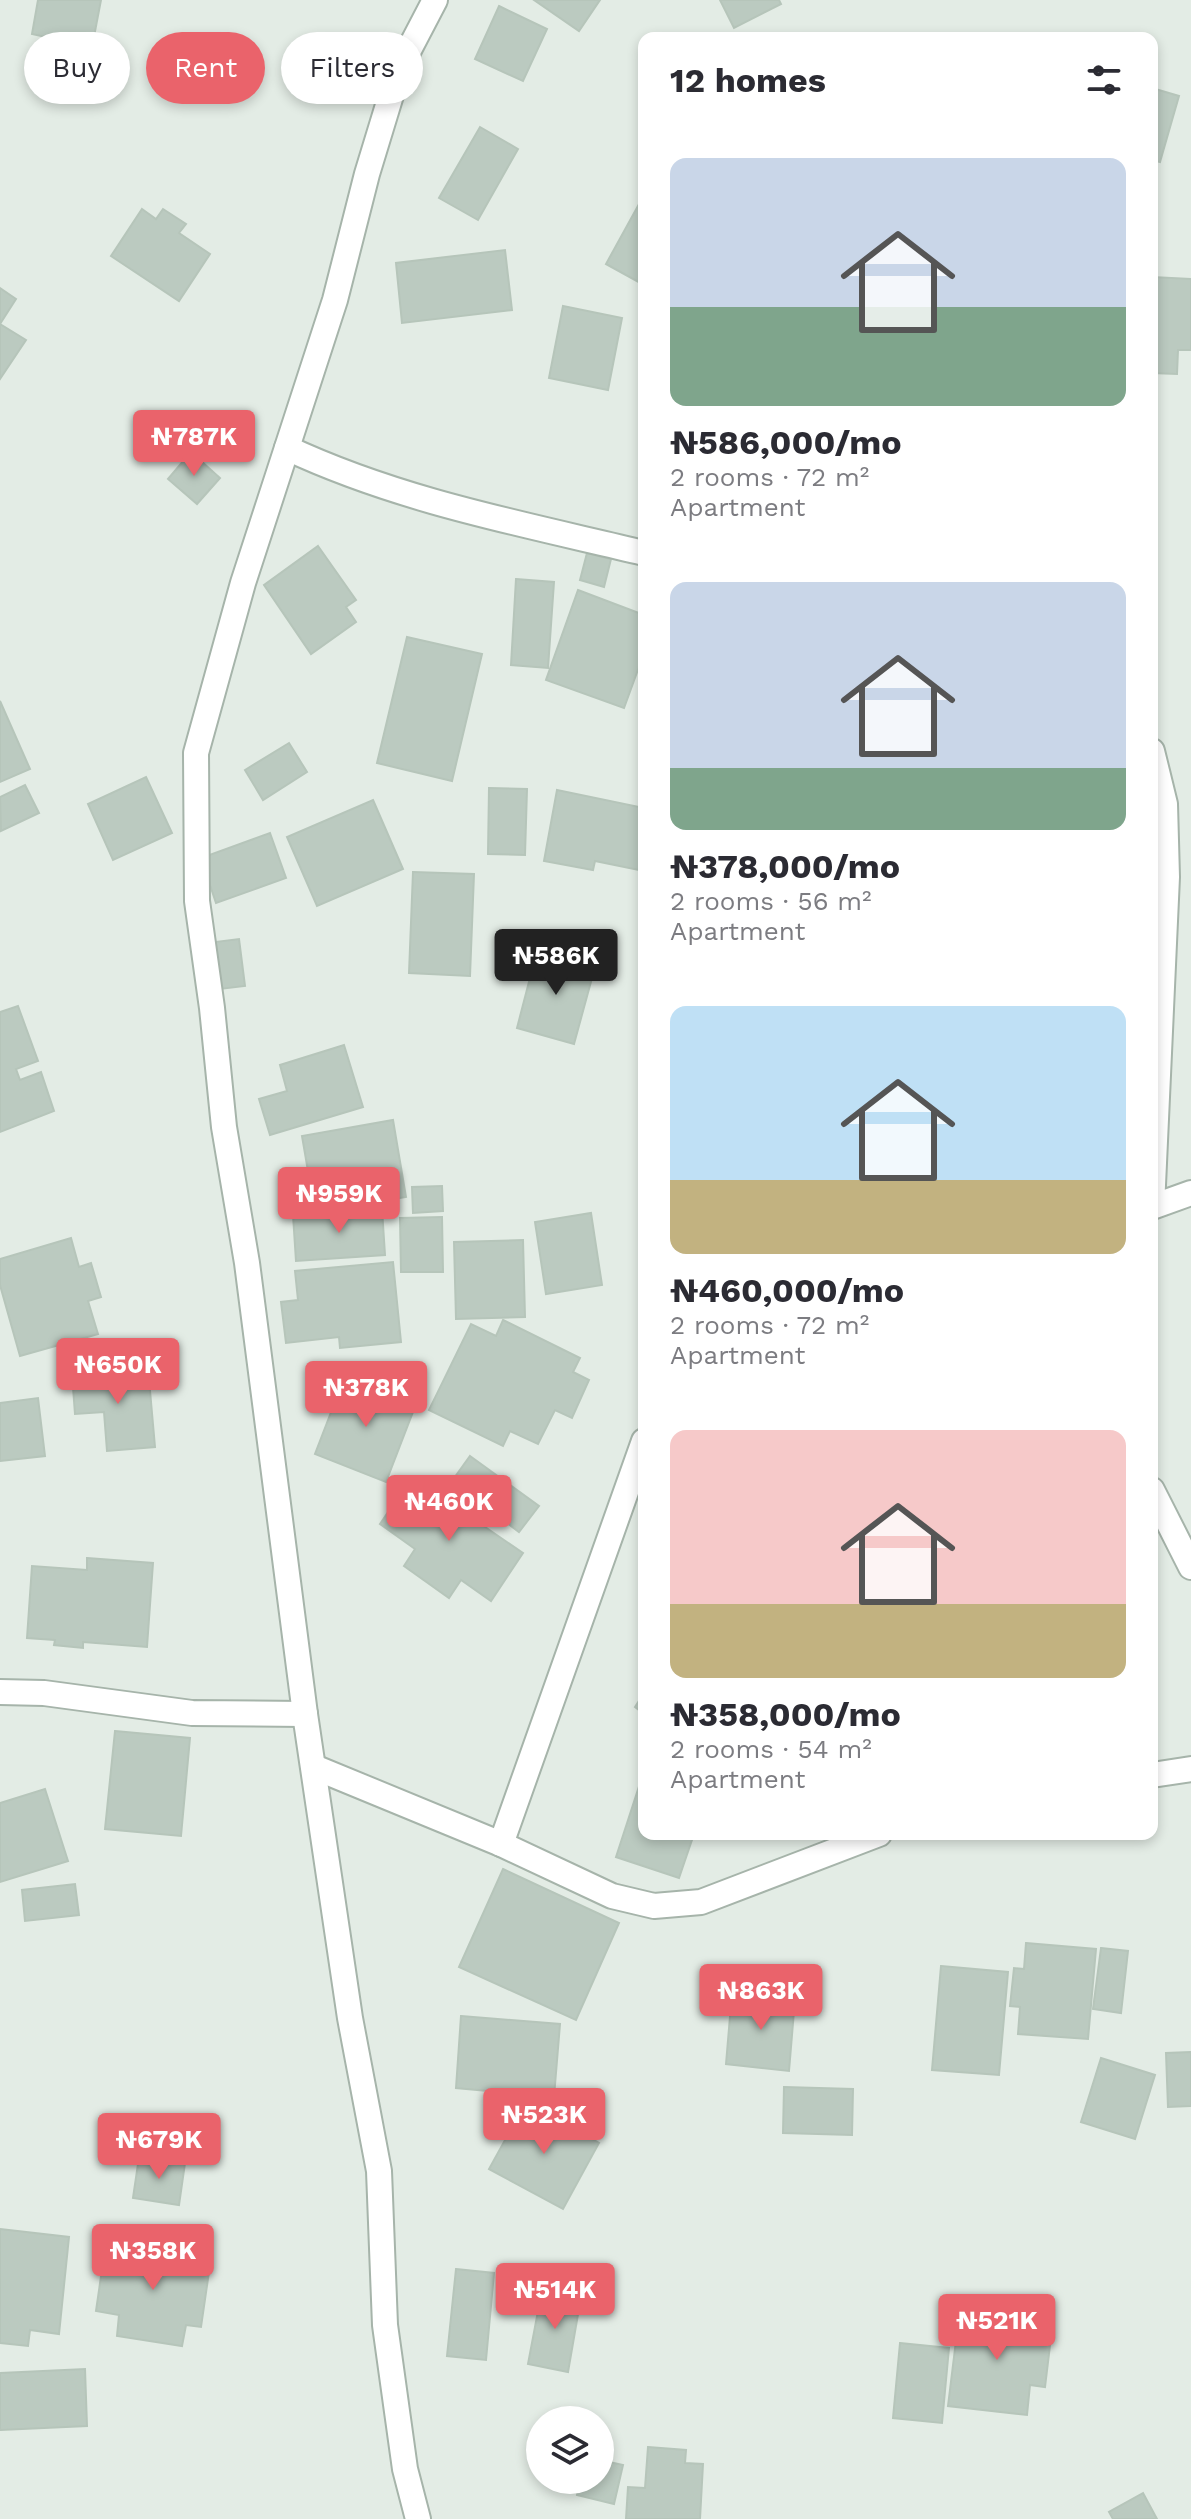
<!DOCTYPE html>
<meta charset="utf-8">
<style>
:root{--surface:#fff;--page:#f7f7f7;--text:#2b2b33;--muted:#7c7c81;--accent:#ea636b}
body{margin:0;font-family:"Work Sans",sans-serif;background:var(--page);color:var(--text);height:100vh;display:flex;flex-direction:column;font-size:30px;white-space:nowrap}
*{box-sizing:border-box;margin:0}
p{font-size:26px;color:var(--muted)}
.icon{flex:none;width:44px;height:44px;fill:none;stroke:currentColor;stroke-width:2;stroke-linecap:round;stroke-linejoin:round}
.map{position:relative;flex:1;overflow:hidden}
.drawer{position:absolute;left:638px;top:32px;width:520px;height:1808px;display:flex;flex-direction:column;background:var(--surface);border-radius:16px;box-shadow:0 4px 12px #0003}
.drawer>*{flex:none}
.banner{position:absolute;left:24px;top:32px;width:494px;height:72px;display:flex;gap:16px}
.tools{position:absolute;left:526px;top:2406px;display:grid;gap:16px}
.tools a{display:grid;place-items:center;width:88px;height:88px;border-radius:50%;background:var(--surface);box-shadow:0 4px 12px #0003;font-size:40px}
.price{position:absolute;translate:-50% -68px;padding:0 18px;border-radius:8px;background:var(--accent);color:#fff;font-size:26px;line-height:52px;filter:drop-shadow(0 2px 4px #0008)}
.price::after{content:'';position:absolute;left:50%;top:48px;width:24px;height:18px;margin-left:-12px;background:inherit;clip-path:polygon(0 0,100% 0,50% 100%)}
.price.on{background:#222;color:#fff}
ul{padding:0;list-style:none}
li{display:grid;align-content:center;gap:16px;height:424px;padding:0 32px}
li span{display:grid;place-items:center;height:248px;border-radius:16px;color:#555}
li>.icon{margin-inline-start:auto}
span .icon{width:144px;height:144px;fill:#fffc;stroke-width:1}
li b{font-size:34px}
h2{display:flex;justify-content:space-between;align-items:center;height:96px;padding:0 32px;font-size:34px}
.pill{padding:0 28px;border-radius:36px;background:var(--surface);box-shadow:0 4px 12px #0003;font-size:28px;line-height:72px}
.pill.on{background:var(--accent);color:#fff}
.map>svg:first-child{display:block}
</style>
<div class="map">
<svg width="1191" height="2519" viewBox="0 0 1191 2519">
<rect width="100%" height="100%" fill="#e3ece5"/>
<g fill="#bbcac0" stroke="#b6c5ba" stroke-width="2">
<polygon points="38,0 101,0 92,47 32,34"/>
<polygon points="534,0 600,0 579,31"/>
<polygon points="720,0 779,0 781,4 734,28"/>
<polygon points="499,6 547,29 523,81 475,59"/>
<polygon points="1152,88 1179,96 1160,162 1152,160"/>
<polygon points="480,127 518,149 478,220 439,198"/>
<polygon points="644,195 644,285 606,264"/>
<polygon points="142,209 156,219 163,209 186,224 179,233 210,254 179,301 111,256"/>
<polygon points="505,250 512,310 402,323 396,263"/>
<polygon points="1152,277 1191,279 1191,350 1178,350 1177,374 1152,373"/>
<polygon points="0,288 16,299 0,324 26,340 0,379"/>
<polygon points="563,306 622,318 608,390 549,378"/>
<polygon points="191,452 220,478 197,504 168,479"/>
<polygon points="318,546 356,600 346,607 356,622 311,654 264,585"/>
<polygon points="587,553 611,559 604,587 580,580"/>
<polygon points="516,579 554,582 548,668 511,665"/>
<polygon points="578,590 644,615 644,653 624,708 546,680"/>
<polygon points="407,637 482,654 452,781 377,763"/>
<polygon points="0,701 30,769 0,782"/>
<polygon points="289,743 307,772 263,800 245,770"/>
<polygon points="146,777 172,833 113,860 88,804"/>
<polygon points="25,785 39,813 1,831 0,797"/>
<polygon points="489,788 527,789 525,855 488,854"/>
<polygon points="557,790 644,808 644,871 595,861 593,870 544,861"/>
<polygon points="373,800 403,869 317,906 287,837"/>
<polygon points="270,833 286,878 216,903 201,858"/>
<polygon points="413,872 474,874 470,976 409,973"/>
<polygon points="239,939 245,986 220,989 215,942"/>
<polygon points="537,951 595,967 574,1044 517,1028"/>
<polygon points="18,1006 38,1061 16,1069 20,1080 41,1072 54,1111 0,1132 0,1012"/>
<polygon points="344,1045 363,1107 270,1135 259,1099 287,1091 280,1065"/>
<polygon points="393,1120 406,1197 315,1212 302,1136"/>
<polygon points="442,1186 443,1211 413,1213 412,1187"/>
<polygon points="382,1209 385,1255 296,1261 293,1215"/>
<polygon points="591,1213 602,1285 546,1294 535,1222"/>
<polygon points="442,1217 443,1272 401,1272 400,1218"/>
<polygon points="71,1238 79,1267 91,1263 101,1297 88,1301 98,1334 20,1356 0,1285 0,1259"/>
<polygon points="523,1240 525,1317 456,1319 454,1242"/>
<polygon points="393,1262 401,1342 340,1348 339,1337 286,1343 281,1302 298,1300 295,1271"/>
<polygon points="503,1320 580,1358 573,1372 589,1380 572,1418 555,1410 538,1444 510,1431 503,1446 429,1410 471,1324 496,1336"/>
<polygon points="148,1368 155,1447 107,1451 104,1412 75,1414 72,1374"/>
<polygon points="345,1376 416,1404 386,1482 315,1454"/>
<polygon points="38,1398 45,1456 0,1461 0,1403"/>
<polygon points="470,1456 539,1506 519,1532 452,1481"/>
<polygon points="412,1477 523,1553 491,1601 461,1580 449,1598 404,1566 415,1549 380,1524"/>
<polygon points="87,1558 153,1563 147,1647 83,1642 83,1648 54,1645 55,1640 27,1638 32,1566 87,1570"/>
<polygon points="644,1693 644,1714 635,1707"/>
<polygon points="115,1731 190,1738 181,1836 105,1829"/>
<polygon points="644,1771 644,1834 694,1834 679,1878 616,1857"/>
<polygon points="45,1789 68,1861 0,1882 0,1803"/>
<polygon points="503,1869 619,1923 576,2020 459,1967"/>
<polygon points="75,1884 79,1915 25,1921 22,1890"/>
<polygon points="1026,1943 1096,1949 1088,2039 1018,2034 1020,2007 1010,2006 1014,1968 1024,1969"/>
<polygon points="1101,1948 1128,1951 1121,2013 1093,2009"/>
<polygon points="941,1966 1008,1972 999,2075 932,2070"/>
<polygon points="732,1993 795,1999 789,2071 726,2064"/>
<polygon points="461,2016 560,2024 554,2097 456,2088"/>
<polygon points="1191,2052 1191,2106 1168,2107 1166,2053"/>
<polygon points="1101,2058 1155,2075 1135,2139 1081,2122"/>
<polygon points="784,2087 853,2089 852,2135 783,2133"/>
<polygon points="526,2102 599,2143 563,2209 489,2169"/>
<polygon points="139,2157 185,2163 179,2205 133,2198"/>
<polygon points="0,2229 69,2237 59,2334 30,2330 28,2346 0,2343"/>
<polygon points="106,2242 211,2258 201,2327 186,2325 182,2346 117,2336 119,2315 96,2311"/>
<polygon points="456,2269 494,2273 486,2360 447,2356"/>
<polygon points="542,2290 581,2297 568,2372 528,2364"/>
<polygon points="960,2308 1038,2317 1036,2335 1051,2337 1045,2387 1030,2385 1027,2415 948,2406"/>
<polygon points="900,2343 949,2348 942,2423 893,2418"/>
<polygon points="85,2369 87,2426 0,2430 0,2373"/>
<polygon points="648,2447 686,2450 685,2463 703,2464 700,2519 626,2519 628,2487 645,2488"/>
<polygon points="600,2460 623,2465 614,2504 577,2495 580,2480 600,2480"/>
<polygon points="1143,2493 1157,2519 1113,2519 1109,2512"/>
</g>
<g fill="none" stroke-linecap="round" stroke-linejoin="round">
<defs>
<g id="minor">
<path d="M 287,448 C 400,501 523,524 644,553"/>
<polyline points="1152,751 1165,804 1167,877 1152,1207 1191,1193"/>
<polyline points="1152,1490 1191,1567"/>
<polyline points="0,1692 44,1693 192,1713 305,1714"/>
<polyline points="314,1767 501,1844 612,1896 654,1906 701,1902 879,1834"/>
<polyline points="1152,1775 1191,1769"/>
<polyline points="501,1844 644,1441"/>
<polyline points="418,2519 405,2469 385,2325 379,2171 350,2018 305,1714 247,1263 224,1127 212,1008 197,901 196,753 243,583 335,300 367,174 399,69 435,0"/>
</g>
</defs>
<use href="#minor" stroke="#a6b4aa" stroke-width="28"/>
<use href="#minor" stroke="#fff" stroke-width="24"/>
</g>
</svg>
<div class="tools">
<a><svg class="icon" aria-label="layers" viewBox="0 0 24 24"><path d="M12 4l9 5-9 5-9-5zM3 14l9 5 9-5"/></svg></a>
</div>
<b class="price" style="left:194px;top:478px">₦787K</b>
<b class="price on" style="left:556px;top:997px">₦586K</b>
<b class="price" style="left:339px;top:1235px">₦959K</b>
<b class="price" style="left:118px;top:1406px">₦650K</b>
<b class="price" style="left:366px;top:1429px">₦378K</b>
<b class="price" style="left:449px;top:1543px">₦460K</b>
<b class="price" style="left:761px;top:2032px">₦863K</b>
<b class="price" style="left:544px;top:2156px">₦523K</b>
<b class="price" style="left:159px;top:2181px">₦679K</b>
<b class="price" style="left:153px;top:2292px">₦358K</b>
<b class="price" style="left:555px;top:2331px">₦514K</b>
<b class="price" style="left:997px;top:2362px">₦521K</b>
<div class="banner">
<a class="pill">Buy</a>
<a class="pill on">Rent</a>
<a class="pill">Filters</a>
</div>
<section class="drawer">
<h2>12 homes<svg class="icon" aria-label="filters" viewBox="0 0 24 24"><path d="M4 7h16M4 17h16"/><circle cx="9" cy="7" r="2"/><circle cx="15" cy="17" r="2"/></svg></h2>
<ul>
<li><span style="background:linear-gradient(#c9d6e8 60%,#7fa58c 0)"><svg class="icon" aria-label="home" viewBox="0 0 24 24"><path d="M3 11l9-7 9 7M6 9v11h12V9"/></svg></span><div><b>₦586,000/mo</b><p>2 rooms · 72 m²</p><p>Apartment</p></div></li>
<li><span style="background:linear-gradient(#c9d6e8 75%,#7fa58c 0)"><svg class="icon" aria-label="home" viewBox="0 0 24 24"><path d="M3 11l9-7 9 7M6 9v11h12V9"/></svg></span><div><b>₦378,000/mo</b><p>2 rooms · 56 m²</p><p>Apartment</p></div></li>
<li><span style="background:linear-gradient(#bfe0f5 70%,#c2b280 0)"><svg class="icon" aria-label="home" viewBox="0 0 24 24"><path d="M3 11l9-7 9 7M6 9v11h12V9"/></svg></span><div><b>₦460,000/mo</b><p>2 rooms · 72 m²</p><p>Apartment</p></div></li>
<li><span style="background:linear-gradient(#f6c9c9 70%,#c2b280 0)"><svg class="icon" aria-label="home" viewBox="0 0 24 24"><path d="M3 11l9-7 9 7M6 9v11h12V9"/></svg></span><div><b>₦358,000/mo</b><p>2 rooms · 54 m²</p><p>Apartment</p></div></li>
</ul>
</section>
</div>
